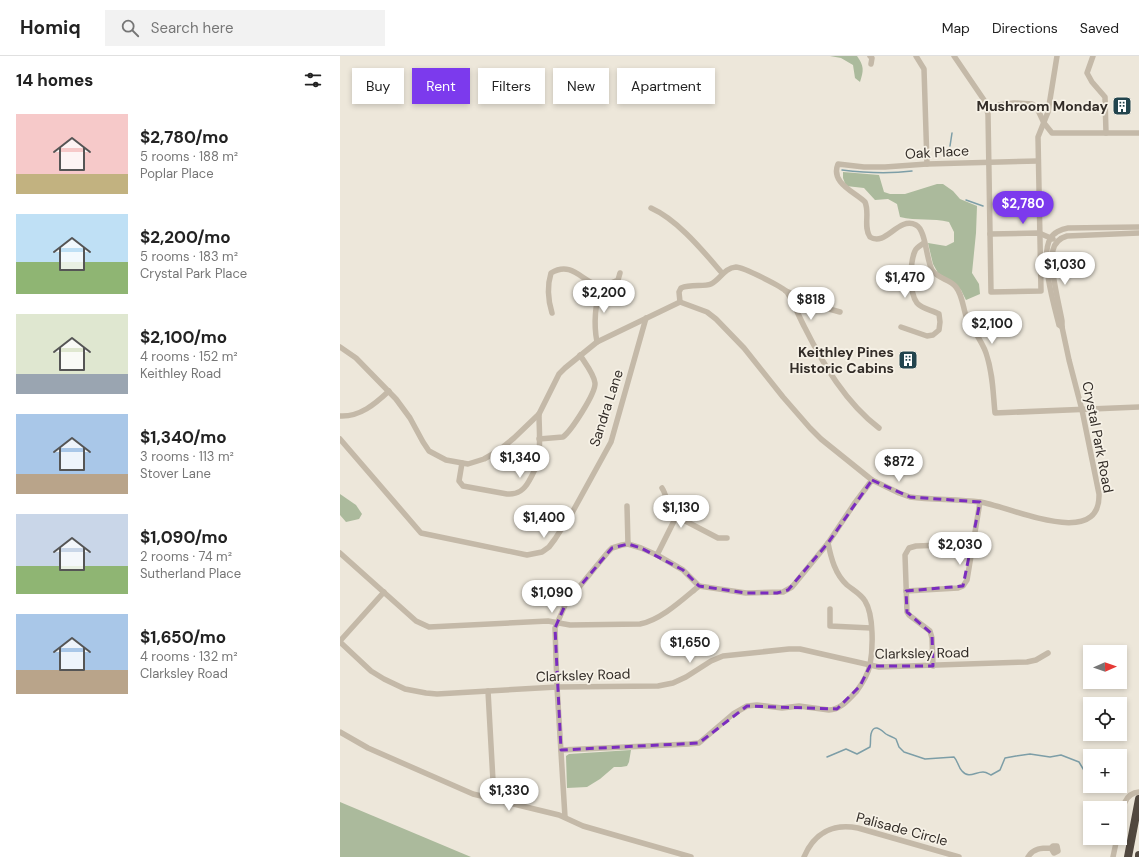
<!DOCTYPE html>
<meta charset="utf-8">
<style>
:root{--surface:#fff;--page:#f2f2f2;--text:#222;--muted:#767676;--line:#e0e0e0;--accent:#7c3aed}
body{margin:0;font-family:"DM Sans",sans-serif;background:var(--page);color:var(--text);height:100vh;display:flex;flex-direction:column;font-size:15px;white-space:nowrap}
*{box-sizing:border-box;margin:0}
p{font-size:13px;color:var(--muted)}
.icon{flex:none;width:22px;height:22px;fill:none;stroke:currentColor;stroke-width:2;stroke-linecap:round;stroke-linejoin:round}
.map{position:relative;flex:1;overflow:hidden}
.panel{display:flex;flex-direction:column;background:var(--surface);width:340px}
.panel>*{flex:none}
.top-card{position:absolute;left:12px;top:12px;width:380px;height:36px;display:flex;gap:8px}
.needle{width:26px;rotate:88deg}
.tools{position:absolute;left:743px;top:589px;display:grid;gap:8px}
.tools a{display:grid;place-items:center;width:44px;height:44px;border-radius:0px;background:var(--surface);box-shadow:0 2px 6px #0003;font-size:20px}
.price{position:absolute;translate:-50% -34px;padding:0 9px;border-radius:14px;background:#fff;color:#222;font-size:13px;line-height:26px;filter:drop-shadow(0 1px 2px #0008)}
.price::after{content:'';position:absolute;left:50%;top:24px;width:12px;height:9px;margin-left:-6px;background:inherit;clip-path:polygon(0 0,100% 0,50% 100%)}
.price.active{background:var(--accent);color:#fff}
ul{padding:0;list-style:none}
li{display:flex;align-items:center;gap:12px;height:100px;padding:0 16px}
li span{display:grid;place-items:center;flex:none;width:112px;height:80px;border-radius:0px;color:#555}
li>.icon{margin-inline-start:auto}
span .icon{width:48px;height:48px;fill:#fffc;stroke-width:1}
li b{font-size:17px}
h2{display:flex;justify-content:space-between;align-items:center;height:48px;padding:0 16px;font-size:17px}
.tag{padding:0 14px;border-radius:0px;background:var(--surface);box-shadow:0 2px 6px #0003;font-size:14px;line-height:36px}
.tag.active{background:var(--accent);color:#fff}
header{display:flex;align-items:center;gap:24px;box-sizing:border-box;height:56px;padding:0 20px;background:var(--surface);border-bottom:1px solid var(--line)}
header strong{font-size:19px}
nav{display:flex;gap:22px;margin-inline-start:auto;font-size:14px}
.search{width:280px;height:36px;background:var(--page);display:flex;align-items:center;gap:10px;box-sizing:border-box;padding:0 14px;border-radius:0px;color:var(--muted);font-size:15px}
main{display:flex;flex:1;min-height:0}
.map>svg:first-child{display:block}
</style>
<header>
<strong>Homiq</strong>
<div class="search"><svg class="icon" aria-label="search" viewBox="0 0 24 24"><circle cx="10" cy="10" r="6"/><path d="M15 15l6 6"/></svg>Search here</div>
<nav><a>Map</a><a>Directions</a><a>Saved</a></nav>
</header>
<main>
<section class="panel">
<h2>14 homes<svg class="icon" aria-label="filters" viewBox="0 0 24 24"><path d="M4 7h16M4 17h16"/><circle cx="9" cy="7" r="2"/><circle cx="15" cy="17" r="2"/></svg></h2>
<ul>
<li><span style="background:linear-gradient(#f6c9c9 75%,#c2b280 0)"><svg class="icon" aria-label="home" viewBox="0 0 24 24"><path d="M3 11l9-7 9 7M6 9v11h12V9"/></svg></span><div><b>$2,780/mo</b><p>5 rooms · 188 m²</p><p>Poplar Place</p></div></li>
<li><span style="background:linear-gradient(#bfe0f5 60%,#8fb573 0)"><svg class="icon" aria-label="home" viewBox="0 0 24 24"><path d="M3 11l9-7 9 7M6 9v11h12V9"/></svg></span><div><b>$2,200/mo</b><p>5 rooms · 183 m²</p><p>Crystal Park Place</p></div></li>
<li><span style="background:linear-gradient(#dfe7d0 75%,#9aa5b1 0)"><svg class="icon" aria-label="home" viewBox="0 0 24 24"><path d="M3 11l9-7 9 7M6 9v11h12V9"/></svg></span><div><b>$2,100/mo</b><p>4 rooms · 152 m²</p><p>Keithley Road</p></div></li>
<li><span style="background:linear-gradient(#a9c7e8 75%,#b9a48a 0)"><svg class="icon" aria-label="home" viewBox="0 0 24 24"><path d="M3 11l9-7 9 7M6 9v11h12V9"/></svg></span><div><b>$1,340/mo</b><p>3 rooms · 113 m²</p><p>Stover Lane</p></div></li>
<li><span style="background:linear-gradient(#c9d6e8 65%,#8fb573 0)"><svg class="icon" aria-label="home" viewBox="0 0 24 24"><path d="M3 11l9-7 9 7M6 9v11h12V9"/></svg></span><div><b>$1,090/mo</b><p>2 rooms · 74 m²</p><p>Sutherland Place</p></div></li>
<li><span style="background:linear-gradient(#a9c7e8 70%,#b9a48a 0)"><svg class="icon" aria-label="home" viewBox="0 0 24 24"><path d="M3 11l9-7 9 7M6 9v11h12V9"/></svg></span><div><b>$1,650/mo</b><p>4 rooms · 132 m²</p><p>Clarksley Road</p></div></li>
</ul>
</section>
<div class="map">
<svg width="799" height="801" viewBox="0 0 799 801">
<rect width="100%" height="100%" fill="#ede7da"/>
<g fill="#abba9c">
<path d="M 490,0 L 517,0 C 524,10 524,14 520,26 L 515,22 L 513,9 L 501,2 Z"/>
<path d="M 503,116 L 539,119 L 544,136 L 550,138 L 565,138 L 597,128 L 603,128 L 613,135 L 620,143 L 637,150 L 636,177 L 632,217 L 639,228 L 640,238 L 626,244 L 621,234 L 614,227 L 598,217 L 593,208 L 588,187 L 606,190 L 614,186 L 614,176 L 609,166 C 593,162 576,165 560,161 L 557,148 L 548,143 L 535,144 L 524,132 L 506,130 L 503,122 Z"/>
<polygon points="0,438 16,449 22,458 19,463 6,466 0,459"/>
<polygon points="291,694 289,706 287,710 281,711 274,711 260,723 247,731 227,732 226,700 229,698"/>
<polygon points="0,746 131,801 0,801"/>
</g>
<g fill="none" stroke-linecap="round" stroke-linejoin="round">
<g stroke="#7d9ea7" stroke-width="1.5">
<polyline points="610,90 612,77"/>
<path d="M 502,114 C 526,117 549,118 572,115"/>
<polyline points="626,144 643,150"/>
<path d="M 487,701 L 506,693 L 517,698 L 530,691 C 531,687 530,682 531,678 C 534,666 542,675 546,678 C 549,680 553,681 556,683 L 559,691 L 564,696 L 585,703 L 614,701 C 618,705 618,711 622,715 C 629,723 635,716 643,716 C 646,716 649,718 651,719 L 660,714 L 665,702 L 676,700 L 690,698 L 710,701 L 721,699 L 739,706 L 745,716 L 750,717"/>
</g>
<g stroke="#c4b9a8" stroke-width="5.5">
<polyline points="530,0 532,2 531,8"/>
<polyline points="576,0 584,13 587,108"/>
<polyline points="614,0 644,44 648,58 651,236 701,235 698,81 708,56 717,0"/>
<polyline points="753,0 747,17 752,26 765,41 766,77"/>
<polyline points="648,54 658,49 674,47 692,48 697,52 704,67 712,77 799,77"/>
<path d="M 698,105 L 587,108 L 545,111 L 524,111 L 498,108 C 490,127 515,136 525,146 C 530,157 523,171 530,181 C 546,191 558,160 576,169 C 586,174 586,203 592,214 C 598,223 610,223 616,231 C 623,240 623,253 627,263 C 633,274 642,285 646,297 C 653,317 653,337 655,357 L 799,351"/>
<path d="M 311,152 C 338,164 363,195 382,217"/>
<polyline points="650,178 699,177 713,183"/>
<polyline points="446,235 482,251 500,256"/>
<path d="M 340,246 L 339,236 L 341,232 C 351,228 364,231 371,228 C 380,224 384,212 396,211 C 403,211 443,231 447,236 C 454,247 459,261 465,272 C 483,308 506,347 539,372"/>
<path d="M 212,257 C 208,244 207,230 211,217 C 234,203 244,230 263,230 C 268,229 273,226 278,224 L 280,217"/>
<path d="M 561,271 L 587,280 L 593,279 L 599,274 L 600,266 L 599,258 C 592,254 582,253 577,247 C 569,237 570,206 575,195 C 576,192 581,189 584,187"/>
<path d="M 722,271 L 719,269 C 714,249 700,202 710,183 C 713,177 721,173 728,172 L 799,171"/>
<path d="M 257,286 C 253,266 256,249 260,229"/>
<path d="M 0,291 L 16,302 L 56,343 L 70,362 L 83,386 L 89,395 L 106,404 L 128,408 L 144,403 L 158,395 L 174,382 L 199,358 L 219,318 L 225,312 L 257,286 L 340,246 L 367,256 L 376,263 L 404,292 L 443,341 L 470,372 L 481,383 L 532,424 L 559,437 L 570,441 C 594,444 617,443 640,446 C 669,450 761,495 759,438 L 742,354 L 729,304 L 722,271 L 722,265 C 719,248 709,210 713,194 C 715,186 720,182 727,180 L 799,177"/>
<path d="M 0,360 C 20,361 35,348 49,335"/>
<polyline points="0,383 81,477 187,499 202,496 209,491 215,483 233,455 271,386 306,262"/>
<path d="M 199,383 L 223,381 C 231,375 256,337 255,327 C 254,318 245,307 240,299"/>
<path d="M 122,407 L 119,425 L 123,430 L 167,438 C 178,439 184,434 189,425 C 193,418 196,412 198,405 C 201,391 199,372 199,358"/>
<path d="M 322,432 C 328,441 326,450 332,458 L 378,482 L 387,482"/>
<polyline points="287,450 288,488"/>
<path d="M 0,497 L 76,565 L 89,571 L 208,565 L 230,569 L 300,568 C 321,564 343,543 359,530"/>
<polyline points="317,499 336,461"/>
<polyline points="566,535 618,532 623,530 627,524 640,446"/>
<polyline points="490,553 490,570 531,572"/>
<polyline points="0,585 44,536"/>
<polyline points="0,586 31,615 44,623 65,633 86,637 97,638 217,631 318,630 333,627 346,621 371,605 383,600 449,593 460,593 539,611 687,606 696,604 708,597"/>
<polyline points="593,610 592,582 590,575 569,559 567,556 565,499 569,492 576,490 632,488"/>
<polyline points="148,635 154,743"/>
<polyline points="0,676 28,692 133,738 219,759 243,770 351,801"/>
<path d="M 221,694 L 349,688 L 359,687 L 393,658 L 407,650 L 417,649 L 442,652 L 459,650 L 489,654 C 500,654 508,644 516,636 C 522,628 528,618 530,609 C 533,593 534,559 525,545 C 521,538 513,534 507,529 C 495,518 491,502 488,487"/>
<polyline points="225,761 217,631 215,572 226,547 268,496 272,492 282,489 288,488 301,492 317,499 343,514 359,530 406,537 443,536 452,531 488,487 514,448 532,424"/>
<path d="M 780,766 C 782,754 784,737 799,736"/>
<path d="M 464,801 C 474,777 493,767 518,772 L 619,801"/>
<path d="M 688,801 C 693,792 702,792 711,792 L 713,790 L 717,790 L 718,795 L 714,797 L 711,792"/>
<polyline points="773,801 777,782"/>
</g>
<g stroke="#51483f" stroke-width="8">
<polyline points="788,801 799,743"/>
<polyline points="799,801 799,799"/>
</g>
</g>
<path fill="none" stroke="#7b2cbf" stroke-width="3" stroke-dasharray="8 5" stroke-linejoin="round" d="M 532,424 L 570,441 L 640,446 L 623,530 L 566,535 L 567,556 L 592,578 L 593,610 L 530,610 L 520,630 L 497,653 L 407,650 L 359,687 L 221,694 L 215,572 L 226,547 L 272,492 L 288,488 L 301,492 L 343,514 L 359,530 L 406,537 L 437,537 L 448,534 L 488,487 Z"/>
<defs>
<symbol id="building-square" viewBox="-11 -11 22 22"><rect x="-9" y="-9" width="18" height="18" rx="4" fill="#22444d" stroke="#f6f1e6"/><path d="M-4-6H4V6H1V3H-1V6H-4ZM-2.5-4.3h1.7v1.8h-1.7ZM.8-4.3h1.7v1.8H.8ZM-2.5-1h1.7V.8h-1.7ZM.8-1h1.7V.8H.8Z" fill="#fff"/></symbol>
</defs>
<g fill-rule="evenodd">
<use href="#building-square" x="771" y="39" width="22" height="22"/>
<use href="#building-square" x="557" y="293" width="22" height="22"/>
</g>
<g text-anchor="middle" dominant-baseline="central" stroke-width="3.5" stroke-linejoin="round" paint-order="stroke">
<g font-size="14" font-weight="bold" fill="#322c27" stroke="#f6f1e6" text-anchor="end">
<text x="768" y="50">Mushroom Monday</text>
<text x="554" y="296">Keithley Pines<tspan x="554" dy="16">Historic Cabins</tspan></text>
</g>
<g font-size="14" fill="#322c27" stroke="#f6f1e6">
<text transform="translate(597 96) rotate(-3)">Oak Place</text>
<text transform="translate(266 352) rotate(-72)">Sandra Lane</text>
<text transform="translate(758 381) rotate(79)">Crystal Park Road</text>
<text transform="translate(582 597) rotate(-1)">Clarksley Road</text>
<text transform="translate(243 619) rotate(-2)">Clarksley Road</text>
<text transform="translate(562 773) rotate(15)">Palisade Circle</text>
</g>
</g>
</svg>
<div class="tools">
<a><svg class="needle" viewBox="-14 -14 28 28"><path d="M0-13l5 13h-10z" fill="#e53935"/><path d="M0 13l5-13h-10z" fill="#767676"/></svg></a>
<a><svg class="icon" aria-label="locate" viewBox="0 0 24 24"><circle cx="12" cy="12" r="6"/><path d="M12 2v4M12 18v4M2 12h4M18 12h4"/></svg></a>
<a>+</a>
<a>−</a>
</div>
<b class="price active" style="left:683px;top:169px">$2,780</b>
<b class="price" style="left:725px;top:230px">$1,030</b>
<b class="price" style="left:565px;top:243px">$1,470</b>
<b class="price" style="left:264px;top:258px">$2,200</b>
<b class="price" style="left:471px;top:265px">$818</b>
<b class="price" style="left:652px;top:289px">$2,100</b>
<b class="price" style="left:180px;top:423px">$1,340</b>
<b class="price" style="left:559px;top:427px">$872</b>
<b class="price" style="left:341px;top:473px">$1,130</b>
<b class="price" style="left:204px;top:483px">$1,400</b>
<b class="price" style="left:620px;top:510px">$2,030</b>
<b class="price" style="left:212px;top:558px">$1,090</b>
<b class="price" style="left:350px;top:608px">$1,650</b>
<b class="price" style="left:169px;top:756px">$1,330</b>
<div class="top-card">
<a class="tag">Buy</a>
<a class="tag active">Rent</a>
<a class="tag">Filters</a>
<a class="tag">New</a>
<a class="tag">Apartment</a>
</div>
</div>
</main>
